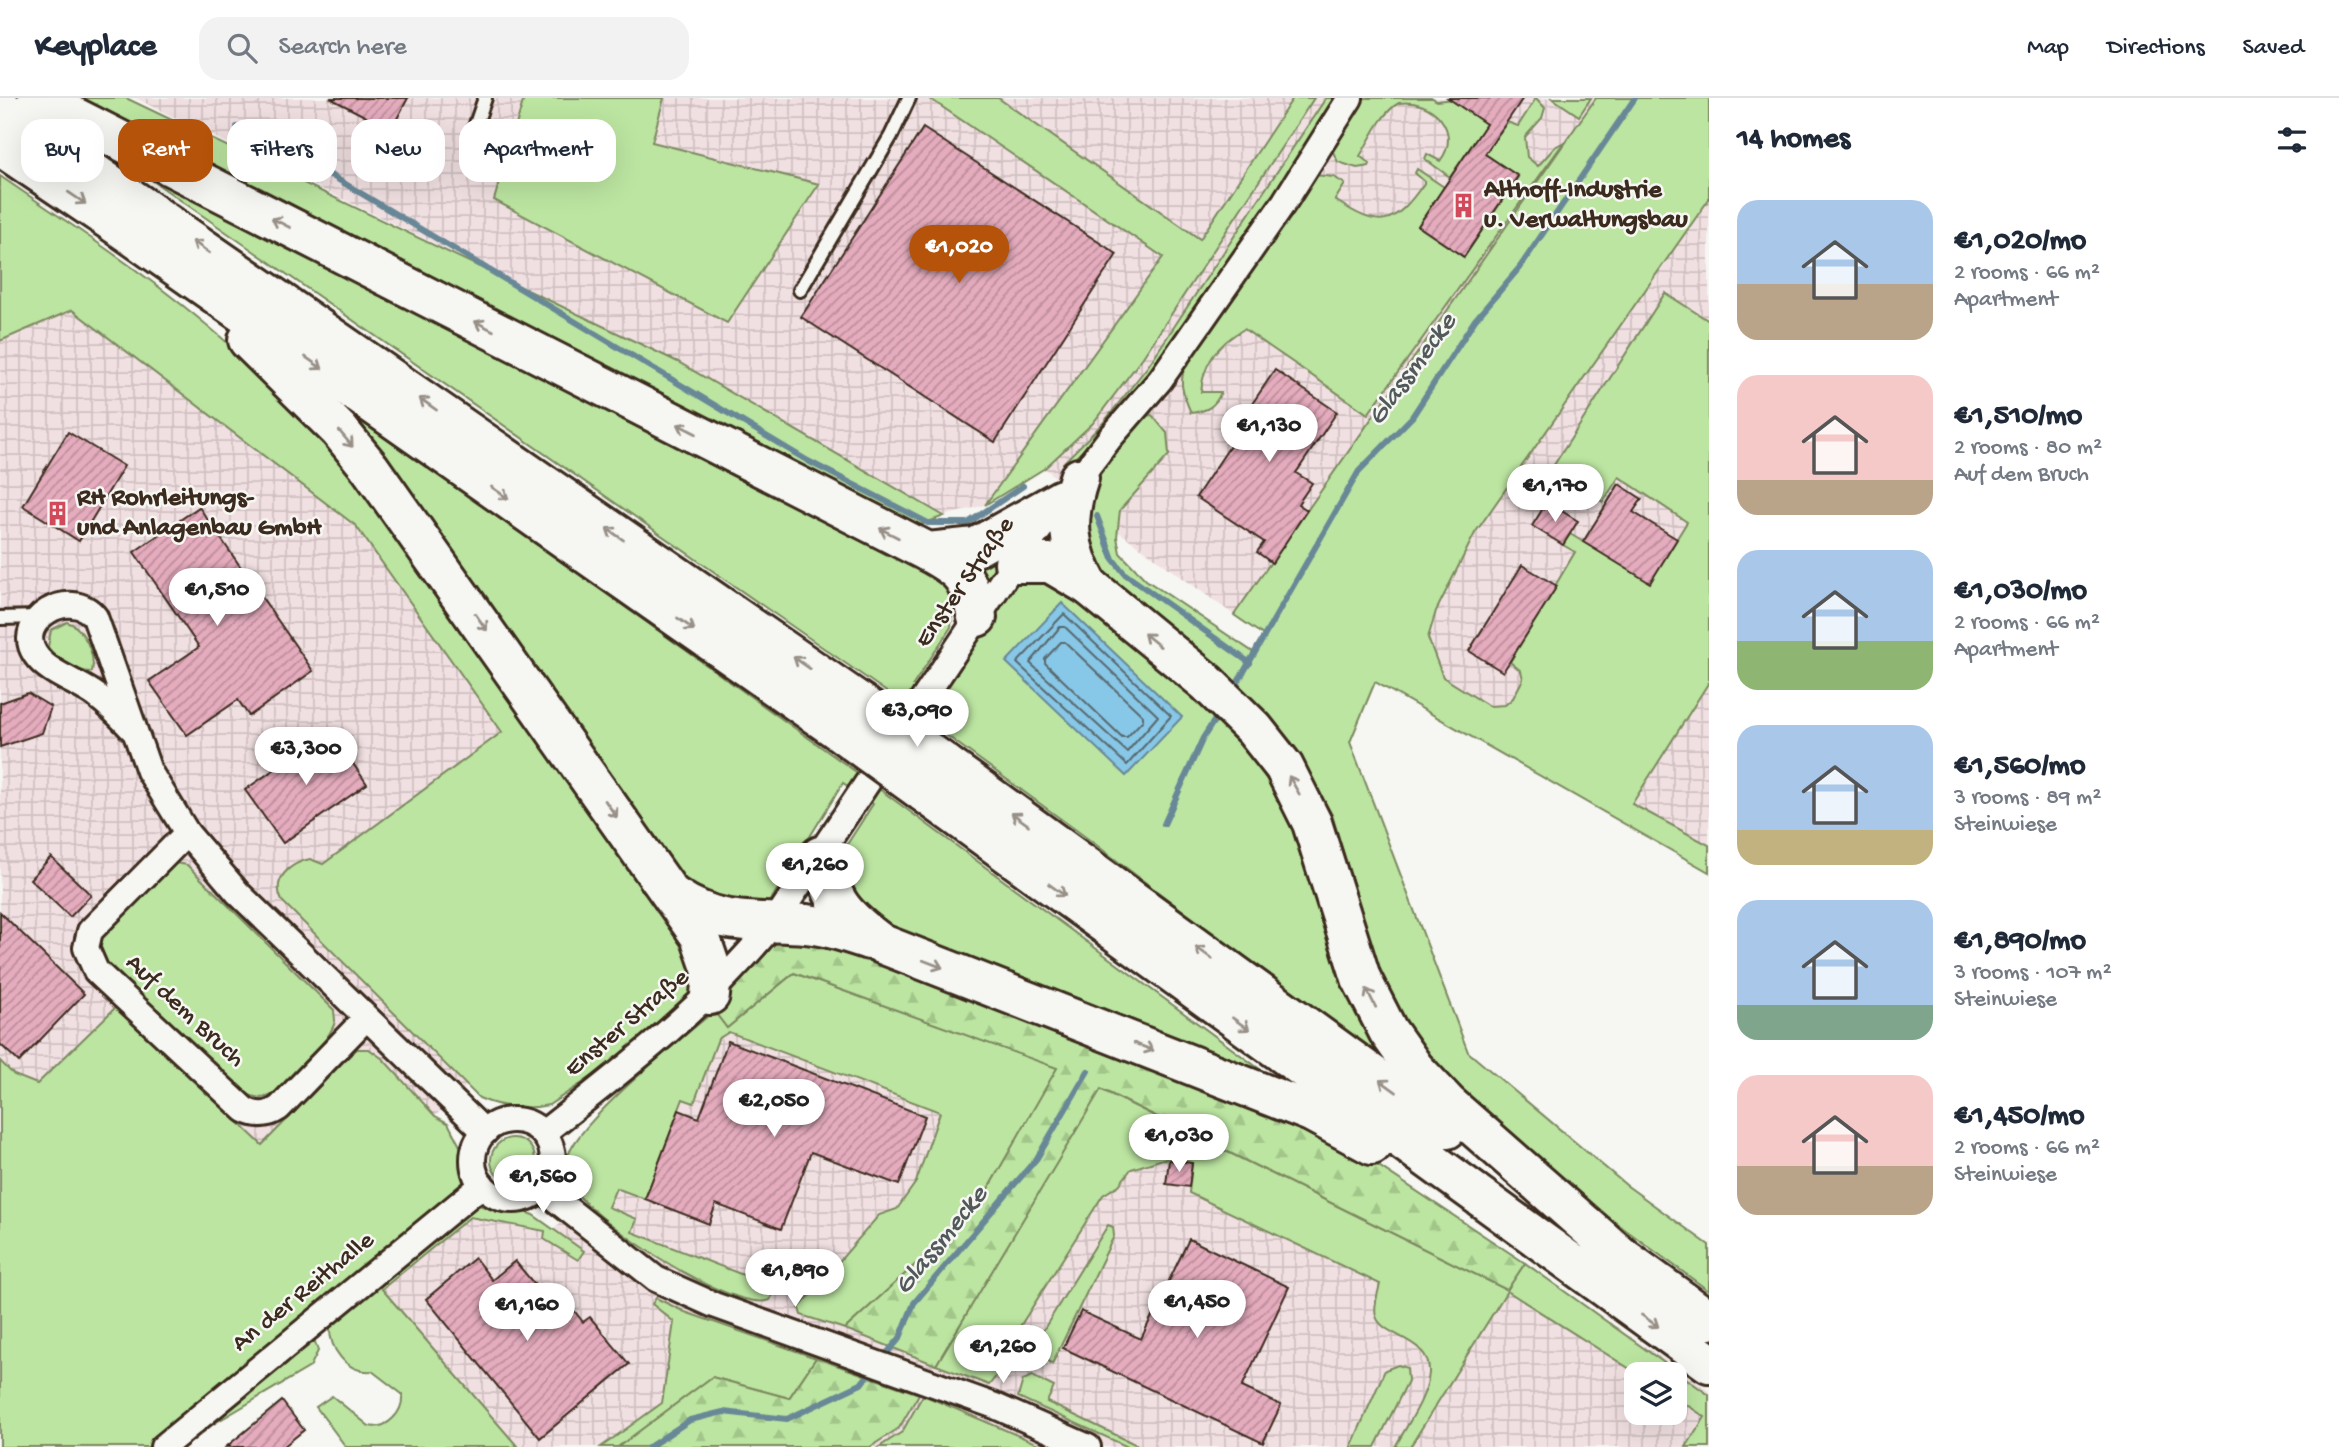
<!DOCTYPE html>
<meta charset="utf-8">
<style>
:root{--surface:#fff;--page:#f2f2f3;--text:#1f2937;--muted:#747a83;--line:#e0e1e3;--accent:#b45309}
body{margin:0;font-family:"Gochi Hand",sans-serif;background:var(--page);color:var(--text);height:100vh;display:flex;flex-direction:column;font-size:26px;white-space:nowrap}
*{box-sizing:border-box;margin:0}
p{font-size:23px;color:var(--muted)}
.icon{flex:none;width:38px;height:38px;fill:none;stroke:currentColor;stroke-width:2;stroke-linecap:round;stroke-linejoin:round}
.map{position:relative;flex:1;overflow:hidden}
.side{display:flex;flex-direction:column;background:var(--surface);width:630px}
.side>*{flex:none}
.hud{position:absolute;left:21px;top:21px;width:665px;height:63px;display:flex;gap:14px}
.controls{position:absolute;left:1624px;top:1264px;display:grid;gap:14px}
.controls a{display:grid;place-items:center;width:63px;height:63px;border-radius:14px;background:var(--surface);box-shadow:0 7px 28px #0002;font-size:35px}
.price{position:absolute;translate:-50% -60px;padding:0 16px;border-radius:24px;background:#fff;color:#222;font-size:23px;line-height:46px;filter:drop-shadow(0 2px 4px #0008)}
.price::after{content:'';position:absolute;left:50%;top:42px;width:21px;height:16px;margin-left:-10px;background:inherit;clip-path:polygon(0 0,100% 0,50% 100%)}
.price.current{background:var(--accent);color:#fff}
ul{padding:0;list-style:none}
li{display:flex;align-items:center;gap:21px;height:175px;padding:0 28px}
li span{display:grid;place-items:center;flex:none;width:196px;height:140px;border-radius:21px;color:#555}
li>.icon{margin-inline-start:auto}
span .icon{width:84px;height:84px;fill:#fffc;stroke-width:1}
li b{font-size:30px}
h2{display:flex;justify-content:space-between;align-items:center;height:84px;padding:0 28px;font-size:30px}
.chip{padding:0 24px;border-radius:21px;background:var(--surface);box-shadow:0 7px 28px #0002;font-size:24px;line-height:63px}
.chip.current{background:var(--accent);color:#fff}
header{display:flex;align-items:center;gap:42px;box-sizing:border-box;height:98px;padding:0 35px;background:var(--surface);border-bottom:2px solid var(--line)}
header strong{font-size:33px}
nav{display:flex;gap:38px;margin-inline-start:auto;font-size:24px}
.search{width:490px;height:63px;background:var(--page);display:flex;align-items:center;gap:18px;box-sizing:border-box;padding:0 24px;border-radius:21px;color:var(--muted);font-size:26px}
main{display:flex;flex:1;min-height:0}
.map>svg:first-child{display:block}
</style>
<header>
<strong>Keyplace</strong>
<div class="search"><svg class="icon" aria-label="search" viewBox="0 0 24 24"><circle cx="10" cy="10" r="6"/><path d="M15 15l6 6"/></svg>Search here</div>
<nav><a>Map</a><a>Directions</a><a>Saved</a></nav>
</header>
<main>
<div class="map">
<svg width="1709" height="1349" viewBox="0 0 1709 1349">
<defs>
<pattern id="industrial-grid" width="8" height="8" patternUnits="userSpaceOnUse" patternTransform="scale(1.75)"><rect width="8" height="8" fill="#f1e0e2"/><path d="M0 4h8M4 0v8" fill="none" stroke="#d0c0c1"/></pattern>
<pattern id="forest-firs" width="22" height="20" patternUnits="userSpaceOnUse" patternTransform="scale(1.75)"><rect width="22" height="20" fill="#bce5a1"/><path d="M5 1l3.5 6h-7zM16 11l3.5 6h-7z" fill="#a2c58a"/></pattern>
<pattern id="building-hatch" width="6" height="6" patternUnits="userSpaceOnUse" patternTransform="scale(1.75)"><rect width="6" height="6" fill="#e5acbe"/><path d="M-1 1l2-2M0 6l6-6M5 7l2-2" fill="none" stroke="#bb8c9a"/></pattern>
</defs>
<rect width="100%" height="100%" fill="#f6f6f2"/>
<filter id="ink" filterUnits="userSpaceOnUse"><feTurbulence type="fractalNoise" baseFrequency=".0143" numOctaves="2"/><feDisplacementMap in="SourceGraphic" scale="14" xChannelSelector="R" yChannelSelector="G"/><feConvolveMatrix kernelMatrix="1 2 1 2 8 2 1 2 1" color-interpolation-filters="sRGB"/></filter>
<g filter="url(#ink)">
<g fill="url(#industrial-grid)" fill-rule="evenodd">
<polygon points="135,0 524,0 494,102 652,44 664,0 1709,0 1709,774 1375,584 1234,517 1097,418 1045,370 985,407 944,418 678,264"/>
<polygon points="72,212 356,428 502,635 478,982 466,989 435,1018 434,1112 36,986 14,977 0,963 0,243"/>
<path d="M 769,851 L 1118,956 L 1365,1059 L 1525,1165 L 1709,1293 L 1709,1349 L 493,1349 L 365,1205 L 470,1119 L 546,1133 L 553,1131 L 584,1103 L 571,1088 L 567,1074 L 567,1062 L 575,1041 L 653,965 L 714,913 ZM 1636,1276 L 1675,1276 L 1675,1314 L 1636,1314 Z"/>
</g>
<g fill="#bce5a1" stroke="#7c8860" stroke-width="2">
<polygon points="64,0 126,0 678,264 944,418 907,432"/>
<polygon points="524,0 664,0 652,44 819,86 727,225 494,102"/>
<polygon points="929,0 998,0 1200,141 1293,0 1314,0 1143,259 1093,325 1045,370 985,407 1163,159"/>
<path d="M 1326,0 L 1338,0 C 1254,127 1176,263 1066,369 L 1063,365 L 1103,325 L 1148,268 Z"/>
<path d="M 1364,0 L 1433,0 L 1436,3 L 1465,0 L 1500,34 L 1507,24 L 1518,28 L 1536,0 L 1545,10 L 1542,20 L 1525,39 L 1527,59 L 1538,68 L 1555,49 L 1564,44 L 1368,316 L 1244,231 C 1219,245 1203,264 1201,294 L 1221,294 C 1215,309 1207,313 1191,315 C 1182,294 1178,284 1187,262 L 1314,77 L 1334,79 L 1345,86 L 1335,102 C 1381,132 1393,129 1425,84 L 1415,75 L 1417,71 L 1444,89 L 1418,128 L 1464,159 L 1518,79 L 1472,47 L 1450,79 L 1429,64 L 1425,61 L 1427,56 L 1440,63 C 1463,33 1432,0 1399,5 C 1382,14 1370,42 1360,58 L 1370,66 L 1369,68 L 1357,70 L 1338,64 L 1331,50 Z"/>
<polygon points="1552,0 1591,0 1579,18"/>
<polygon points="1596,0 1709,0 1709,101 1475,435 1436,513 1428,540 1443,579 1489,608 1505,607 1513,600 1523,581 1521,573 1510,564 1575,454 1563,447 1570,436 1650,484 1687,424 1619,379 1603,404 1552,370 1665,195 1709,223 1709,584 1632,706 1709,747 1709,774 1375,584 1350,644 1468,954 1626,1087 1709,1147 1709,1193 1518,1053 1404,935 1376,862 1332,717 1292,646 1231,591 1111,493 1081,447 1088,383 1145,318 1152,317 1167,335 1169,357 1120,412 1117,439 1120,455 1146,482 1253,554 1263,537 1234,517"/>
<polygon points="117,58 955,483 951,529 913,587 933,602 1013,485 1024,477 1051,475 1203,606 1261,671 1305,752 1393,973 1091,743 901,604"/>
<path d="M 0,78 C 83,135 169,190 243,259 C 282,295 317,336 353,375 L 690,841 L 698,886 C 665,938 600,972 549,1007 C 525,1012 502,1010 479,1000 L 282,803 C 271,781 290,765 310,761 L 323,766 L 502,634 L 356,428 L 72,212 L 0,243 Z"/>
<polygon points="303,279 852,671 1295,997 886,836 844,801 837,762 873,706 843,685 769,805 725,811 677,784"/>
<polygon points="1017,439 982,489 969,469"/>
<path d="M 67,524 C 84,529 96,558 92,574 C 80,575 55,561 48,549 L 51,532 Z"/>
<path d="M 175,765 L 187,767 L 334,912 C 334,916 335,919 335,923 C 332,940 285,992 269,998 C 259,1002 252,998 242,994 L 104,865 L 98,848 L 100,840 L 169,767 Z"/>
<path d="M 794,875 L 1058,970 L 977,1110 L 845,1231 L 801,1217 L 799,1210 L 879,1117 L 897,1111 L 916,1084 L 940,1014 L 729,934 L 718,941 L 694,1005 L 683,1001 L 645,1101 L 616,1090 L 608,1109 L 637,1121 L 632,1134 L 769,1187 L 775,1173 L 781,1179 L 770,1202 C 733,1216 593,1123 572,1089 C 568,1083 566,1071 567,1063 C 569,1030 685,938 714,913 L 727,930 Z"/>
<polygon points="117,908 262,1047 344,963 357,951 369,951 383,961 435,1018 448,1025 461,1050 463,1086 459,1095 155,1349 0,1349 0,963 14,977 37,986"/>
<path d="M 1100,991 L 1507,1192 L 1525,1165 L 1709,1297 L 1709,1349 L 1686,1349 L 1705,1319 L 1675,1299 L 1675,1276 L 1638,1276 L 1507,1193 L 1410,1349 L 1395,1349 C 1407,1327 1427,1300 1429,1275 C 1431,1239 1382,1240 1376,1218 C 1373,1208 1378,1195 1380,1186 L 1189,1095 L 1192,1065 L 1163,1061 L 1131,1071 L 1119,1087 L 1103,1097 L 1014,1238 L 1001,1272 L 989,1287 L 936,1267 Z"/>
<circle cx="513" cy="1062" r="22"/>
<path d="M 471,1105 L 506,1115 L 525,1114 L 533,1117 L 584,1153 L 578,1162 L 544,1141 L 545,1133 L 470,1119 L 382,1191 L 518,1349 L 346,1349 L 316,1309 L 332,1298 L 369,1328 C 387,1332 404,1314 402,1296 L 372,1273 C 346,1275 328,1250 330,1225 Z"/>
<polygon points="1108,1127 1113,1129 1114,1138 1052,1266 1038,1253 1039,1239"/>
<polygon points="656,1200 685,1214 816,1260 789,1300 712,1279 618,1349 601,1349 662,1305 674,1224 652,1206"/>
<polygon points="307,1241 315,1244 318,1253 310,1269 193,1338"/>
<polygon points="1398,1267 1407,1270 1408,1283 1375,1349 1351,1349 1385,1272"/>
<polygon points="1032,1278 1054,1289 1047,1304 1141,1349 1128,1349 1018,1299 1023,1282"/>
<polygon points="923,1297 1045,1349 879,1349 902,1334"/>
</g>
<g fill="url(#forest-firs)" stroke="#7c8860" stroke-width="2">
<polygon points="809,835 1118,956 1365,1059 1525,1165 1507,1192 1101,991 936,1267 845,1231 977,1110 1057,970 794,875 727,930 714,913 769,851 785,838"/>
<polygon points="816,1260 919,1296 899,1330 870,1349 618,1349 712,1279 789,1300"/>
</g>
<polygon fill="#87c7e7" stroke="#698897" stroke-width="2" points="1062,505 1182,619 1126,678 1006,564"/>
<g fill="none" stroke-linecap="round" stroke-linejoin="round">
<g stroke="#59696e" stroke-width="2">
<polygon points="1064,516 1171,618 1127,667 1017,565"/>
<polygon points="1060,529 1065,529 1158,618 1127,654 1030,565"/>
<polygon points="1061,544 1065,544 1143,618 1143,622 1127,639 1122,639 1045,565 1045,561"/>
</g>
<g stroke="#698897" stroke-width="6">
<polyline points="237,29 252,30 808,363 928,425 968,425 1023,388"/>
<polyline points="1097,418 1113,461 1125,476 1250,565"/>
<polyline points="1234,591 1359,373 1412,319 1475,222 1520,169 1635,0"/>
<polyline points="1164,726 1203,640 1219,615"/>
<polyline points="881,1262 900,1240 914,1205 1037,1060 1088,973"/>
<polyline points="649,1349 690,1322 723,1314 787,1321 861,1286 874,1270"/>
</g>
</g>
<g fill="url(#building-hatch)" stroke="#3b2a1e" stroke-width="2">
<polygon points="330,0 408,0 391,32"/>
<polygon points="1448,0 1523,0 1485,56 1518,78 1464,159 1418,128 1486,26"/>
<polygon points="923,30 1117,156 995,344 801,219"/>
<polygon points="1275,272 1337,314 1296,375 1312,385 1298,406 1307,412 1272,465 1257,454 1264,444 1196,399 1256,309 1252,306"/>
<polygon points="68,334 124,368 79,443 23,408"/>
<polygon points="1619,386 1642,401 1633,414 1677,441 1650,485 1583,444"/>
<polygon points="1547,404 1578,423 1563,447 1532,428"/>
<polygon points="199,409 313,573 249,618 238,602 187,637 149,583 199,549 134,454"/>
<polygon points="1522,467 1557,488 1503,574 1469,553"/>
<polygon points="28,595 51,609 42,635 0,649 0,605"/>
<polygon points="330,632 367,686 283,745 245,692"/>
<polygon points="51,759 91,797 70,819 30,781"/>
<polygon points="0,814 84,896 19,964 0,946"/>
<polygon points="728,943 925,1018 899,1087 811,1054 781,1131 716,1106 709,1126 645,1101 679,1012 699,1020"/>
<polygon points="1169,1062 1192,1065 1189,1089 1166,1086"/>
<polygon points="1189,1141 1289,1189 1242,1289 1281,1307 1263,1345 1063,1250 1081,1213 1141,1241"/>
<polygon points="475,1160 492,1182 515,1163 554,1210 565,1201 583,1224 590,1219 629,1266 540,1340 426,1201"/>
<polygon points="282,1303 304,1332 283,1349 226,1349"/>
</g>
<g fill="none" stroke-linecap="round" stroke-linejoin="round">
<defs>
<g id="service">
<polyline points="475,29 485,0"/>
<polyline points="800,192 891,38 909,0"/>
<polyline points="0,520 39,519"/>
</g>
<g id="minor">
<path d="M 133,632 C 122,620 110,608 97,598 C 79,584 48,576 35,556 C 13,522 71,488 95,519 L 149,673 L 187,735 L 238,795 L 485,1034"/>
<path d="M 187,735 L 90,833 L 86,850 L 96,873 L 245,1012 C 257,1018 267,1018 279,1010 L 366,920"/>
<circle cx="513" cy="1062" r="40"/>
<path d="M 543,1035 C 626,970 706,908 773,826 L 1014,465 L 1110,340 L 1160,282 L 1285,103 L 1350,0"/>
<polyline points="541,1090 656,1181 714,1207 995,1308 1088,1349"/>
<polyline points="163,1349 482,1087"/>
</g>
<g id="motorway">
<polyline points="37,0 928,454 976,449 1062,401"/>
<polyline points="0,10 859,604"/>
<polyline points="0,48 117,127 839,633"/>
<polyline points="248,242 339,332 370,370 700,838 712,873 710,897"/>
<path d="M 1079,380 C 1065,422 1067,450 1089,488 L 1206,584 L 1254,631 L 1284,669 L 1312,725 L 1361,880 L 1388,933 L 1414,970 L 1448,1006 L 1621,1158"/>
<path d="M 928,454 C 963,473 968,479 977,519"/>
<polyline points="1014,465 1050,465 1089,488"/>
<polyline points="944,665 1447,1031"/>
<polyline points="923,694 1709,1265"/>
<path d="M 820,758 C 834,806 841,816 882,846 L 1311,1014 L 1372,1047"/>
<path d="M 675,799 C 720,829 755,822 806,826 C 828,828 848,835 869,842"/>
<polyline points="1600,1143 1709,1222"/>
</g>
</defs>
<use href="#service" stroke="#3b2a1e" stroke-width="18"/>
<use href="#minor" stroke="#3b2a1e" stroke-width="30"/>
<use href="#motorway" stroke="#3b2a1e" stroke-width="44"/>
<use href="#service" stroke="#f6f6f2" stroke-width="12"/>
<use href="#minor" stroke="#f6f6f2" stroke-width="24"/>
<use href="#motorway" stroke="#f6f6f2" stroke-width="38"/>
<defs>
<g id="motorway-bridge">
<polyline points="859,604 944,665"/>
<polyline points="839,633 923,694"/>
</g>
</defs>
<use href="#motorway-bridge" stroke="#3b2a1e" stroke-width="44" stroke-linecap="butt"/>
<use href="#motorway-bridge" stroke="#f6f6f2" stroke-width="38"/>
</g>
<defs><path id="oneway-shaft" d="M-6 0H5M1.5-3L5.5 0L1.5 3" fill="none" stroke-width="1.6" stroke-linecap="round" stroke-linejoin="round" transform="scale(1.75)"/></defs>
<g stroke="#989088">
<use href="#oneway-shaft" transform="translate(77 100) rotate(34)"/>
<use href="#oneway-shaft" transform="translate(281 125) rotate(-153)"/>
<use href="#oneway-shaft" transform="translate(201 149) rotate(-145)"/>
<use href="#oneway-shaft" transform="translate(484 228) rotate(-153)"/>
<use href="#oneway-shaft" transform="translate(314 265) rotate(35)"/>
<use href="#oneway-shaft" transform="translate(428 306) rotate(-145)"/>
<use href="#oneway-shaft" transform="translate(687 331) rotate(-153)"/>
<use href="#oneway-shaft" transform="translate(346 341) rotate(50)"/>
<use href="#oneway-shaft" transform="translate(500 395) rotate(35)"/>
<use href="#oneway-shaft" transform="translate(889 435) rotate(-153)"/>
<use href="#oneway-shaft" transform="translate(615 436) rotate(-145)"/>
<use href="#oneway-shaft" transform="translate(481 524) rotate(55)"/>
<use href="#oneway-shaft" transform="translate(686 526) rotate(35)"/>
<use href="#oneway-shaft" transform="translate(1152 542) rotate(-141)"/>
<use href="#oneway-shaft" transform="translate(802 565) rotate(-145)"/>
<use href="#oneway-shaft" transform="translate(1294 687) rotate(-120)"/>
<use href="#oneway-shaft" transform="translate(611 711) rotate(55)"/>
<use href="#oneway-shaft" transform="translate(1020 721) rotate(-144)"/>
<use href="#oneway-shaft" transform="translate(1057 792) rotate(36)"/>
<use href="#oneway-shaft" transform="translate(1204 855) rotate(-144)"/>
<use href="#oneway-shaft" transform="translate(933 866) rotate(21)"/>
<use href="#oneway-shaft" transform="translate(1371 900) rotate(-117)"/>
<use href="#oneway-shaft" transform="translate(1241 926) rotate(36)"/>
<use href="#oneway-shaft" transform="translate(1144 949) rotate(21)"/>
<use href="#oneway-shaft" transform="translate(1388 988) rotate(-144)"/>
<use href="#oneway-shaft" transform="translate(1650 1223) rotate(35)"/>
</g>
</g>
<defs>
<symbol id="building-bare" viewBox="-9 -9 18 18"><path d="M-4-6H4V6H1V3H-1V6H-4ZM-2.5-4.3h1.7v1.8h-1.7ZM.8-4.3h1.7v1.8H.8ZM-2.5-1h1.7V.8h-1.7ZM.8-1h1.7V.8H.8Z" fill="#d1495b" stroke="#f6f6f2" stroke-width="2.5" paint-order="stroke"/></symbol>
</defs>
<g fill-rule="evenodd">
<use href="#building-bare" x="1446" y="90" width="35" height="35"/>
<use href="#building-bare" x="40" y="398" width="35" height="35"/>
</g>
<g text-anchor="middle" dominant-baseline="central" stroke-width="5" stroke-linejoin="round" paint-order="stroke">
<g font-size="26" font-weight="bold" fill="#3b2a1e" stroke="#f6f6f2" text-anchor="start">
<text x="1484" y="93">Althoff-Industrie<tspan x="1484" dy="30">u. Verwaltungsbau</tspan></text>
<text x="77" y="401">RH Rohrleitungs-<tspan x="77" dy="30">und Anlagenbau GmbH</tspan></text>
</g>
<g font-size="26" fill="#3b2a1e" stroke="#f6f6f2">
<text transform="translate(966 485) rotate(-55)">Enster Straße</text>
<text transform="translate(184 914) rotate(43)">Auf dem Bruch</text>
<text transform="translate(628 926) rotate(-40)">Enster Straße</text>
<text transform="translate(304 1195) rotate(-39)">An der Reithalle</text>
</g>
<g font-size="28" font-style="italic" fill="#52595a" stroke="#f6f6f2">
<text transform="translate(1413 272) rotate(-54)">Glassmecke</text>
<text transform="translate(942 1143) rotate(-51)">Glassmecke</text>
</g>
</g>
</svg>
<div class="controls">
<a><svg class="icon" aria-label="layers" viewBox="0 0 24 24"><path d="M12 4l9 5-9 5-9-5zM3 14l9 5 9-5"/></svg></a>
</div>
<b class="price current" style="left:959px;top:187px">€1,020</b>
<b class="price" style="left:1269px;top:366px">€1,130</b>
<b class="price" style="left:1555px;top:426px">€1,170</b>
<b class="price" style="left:217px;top:530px">€1,510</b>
<b class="price" style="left:917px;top:651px">€3,090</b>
<b class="price" style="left:306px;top:689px">€3,300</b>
<b class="price" style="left:815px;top:805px">€1,260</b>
<b class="price" style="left:774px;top:1041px">€2,050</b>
<b class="price" style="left:1179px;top:1076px">€1,030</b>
<b class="price" style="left:543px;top:1117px">€1,560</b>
<b class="price" style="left:795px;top:1211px">€1,890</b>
<b class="price" style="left:1197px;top:1242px">€1,450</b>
<b class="price" style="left:527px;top:1245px">€1,160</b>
<b class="price" style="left:1003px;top:1287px">€1,260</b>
<div class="hud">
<a class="chip">Buy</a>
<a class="chip current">Rent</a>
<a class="chip">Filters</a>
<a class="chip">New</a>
<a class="chip">Apartment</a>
</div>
</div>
<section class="side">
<h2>14 homes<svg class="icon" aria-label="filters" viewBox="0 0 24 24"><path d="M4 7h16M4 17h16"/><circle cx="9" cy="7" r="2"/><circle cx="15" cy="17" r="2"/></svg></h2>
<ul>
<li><span style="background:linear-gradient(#a9c7e8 60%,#b9a48a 0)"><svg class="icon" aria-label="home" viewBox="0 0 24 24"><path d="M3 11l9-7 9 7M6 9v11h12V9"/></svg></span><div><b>€1,020/mo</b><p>2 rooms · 66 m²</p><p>Apartment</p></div></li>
<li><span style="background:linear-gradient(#f6c9c9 75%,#b9a48a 0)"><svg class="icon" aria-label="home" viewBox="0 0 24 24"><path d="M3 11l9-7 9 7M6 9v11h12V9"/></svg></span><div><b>€1,510/mo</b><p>2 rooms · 80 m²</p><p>Auf dem Bruch</p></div></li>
<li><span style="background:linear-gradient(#a9c7e8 65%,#8fb573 0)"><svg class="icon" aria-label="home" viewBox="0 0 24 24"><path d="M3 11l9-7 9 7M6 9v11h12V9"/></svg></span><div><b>€1,030/mo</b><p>2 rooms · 66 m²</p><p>Apartment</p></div></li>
<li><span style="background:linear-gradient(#a9c7e8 75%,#c2b280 0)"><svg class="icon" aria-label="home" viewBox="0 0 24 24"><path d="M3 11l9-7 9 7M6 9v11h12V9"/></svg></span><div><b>€1,560/mo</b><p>3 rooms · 89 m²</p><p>Steinwiese</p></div></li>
<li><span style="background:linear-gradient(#a9c7e8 75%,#7fa58c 0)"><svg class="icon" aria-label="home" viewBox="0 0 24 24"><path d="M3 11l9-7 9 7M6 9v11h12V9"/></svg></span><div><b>€1,890/mo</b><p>3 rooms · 107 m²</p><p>Steinwiese</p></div></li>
<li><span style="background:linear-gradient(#f6c9c9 65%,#b9a48a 0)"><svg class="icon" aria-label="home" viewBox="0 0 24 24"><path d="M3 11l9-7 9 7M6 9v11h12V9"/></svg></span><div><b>€1,450/mo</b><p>2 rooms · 66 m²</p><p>Steinwiese</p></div></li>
</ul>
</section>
</main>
